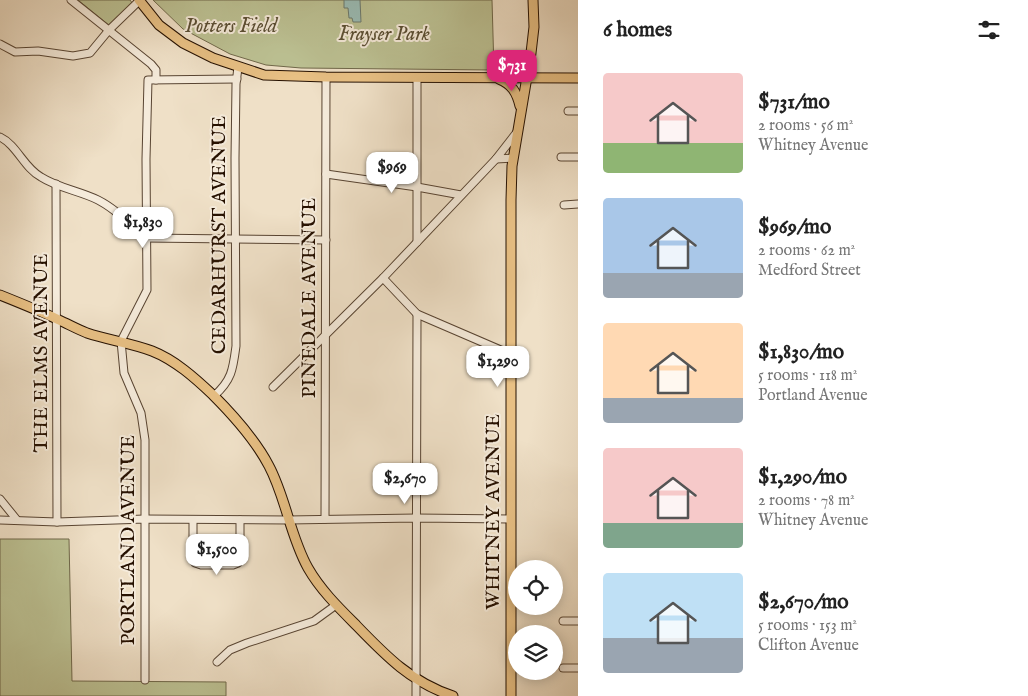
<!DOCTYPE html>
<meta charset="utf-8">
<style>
:root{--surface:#fff;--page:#f6f6f6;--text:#222;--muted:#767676;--accent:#db2777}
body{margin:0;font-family:"IM FELL English",serif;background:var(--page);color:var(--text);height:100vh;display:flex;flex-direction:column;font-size:19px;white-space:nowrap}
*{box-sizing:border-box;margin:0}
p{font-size:16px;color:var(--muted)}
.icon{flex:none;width:28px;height:28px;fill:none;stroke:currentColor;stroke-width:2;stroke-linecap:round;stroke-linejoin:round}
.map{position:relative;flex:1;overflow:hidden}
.sheet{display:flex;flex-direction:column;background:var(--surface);width:450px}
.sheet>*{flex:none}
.controls{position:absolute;left:508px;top:560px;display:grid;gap:10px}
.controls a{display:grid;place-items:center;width:55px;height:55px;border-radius:50%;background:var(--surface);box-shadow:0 2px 12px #0003;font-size:25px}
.price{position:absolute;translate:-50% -42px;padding:0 11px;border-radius:10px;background:#fff;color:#222;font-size:16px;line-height:32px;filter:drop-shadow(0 1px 2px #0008)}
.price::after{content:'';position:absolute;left:50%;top:30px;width:15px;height:11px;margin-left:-8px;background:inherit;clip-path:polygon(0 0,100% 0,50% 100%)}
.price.active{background:var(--accent);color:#fff}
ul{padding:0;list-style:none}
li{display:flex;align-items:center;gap:15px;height:125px;padding:0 25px}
li span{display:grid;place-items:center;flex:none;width:140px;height:100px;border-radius:5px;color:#555}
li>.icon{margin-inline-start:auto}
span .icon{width:60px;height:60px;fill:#fffc;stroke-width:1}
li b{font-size:21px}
h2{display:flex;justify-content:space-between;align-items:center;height:60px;padding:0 25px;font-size:21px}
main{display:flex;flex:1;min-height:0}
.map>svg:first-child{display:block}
</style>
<main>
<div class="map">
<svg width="578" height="696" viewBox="0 0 578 696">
<rect width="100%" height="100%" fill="#efe0c7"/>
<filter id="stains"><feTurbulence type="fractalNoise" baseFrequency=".004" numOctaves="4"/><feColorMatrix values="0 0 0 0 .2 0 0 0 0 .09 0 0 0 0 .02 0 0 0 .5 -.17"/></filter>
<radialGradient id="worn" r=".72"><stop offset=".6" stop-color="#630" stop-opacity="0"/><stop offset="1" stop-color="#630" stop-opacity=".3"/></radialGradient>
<g fill="#bcc193" stroke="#70684a">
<polygon points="78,0 130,0 133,4 110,26"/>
<polygon points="153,0 492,0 494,70 301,68 266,65 230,54 183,29"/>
<polygon points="0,539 69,539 72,681 226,682 226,696 0,696"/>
</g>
<polygon fill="#9abdb6" stroke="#6b786d" points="344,0 360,0 361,22 353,22 352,18 349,18 348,8 344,8"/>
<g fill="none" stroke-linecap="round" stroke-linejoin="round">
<defs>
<g id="minor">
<polyline points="71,0 151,64 156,70 156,80"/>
<polyline points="0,44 15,52 38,51 73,56 90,53 109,30 139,1"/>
<polyline points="417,77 417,242"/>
<polyline points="568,111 578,111"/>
<path d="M 0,137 C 17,145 24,168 41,177 C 58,188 80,191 98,200 C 116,209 131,225 146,238 L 326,240"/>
<polyline points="561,157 578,157"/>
<polyline points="513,158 496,159 517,132"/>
<polyline points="326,174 417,187 461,195"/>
<polyline points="56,184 57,522"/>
<polyline points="564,205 578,204"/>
<polyline points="383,278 417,314 510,354"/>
<polyline points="273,387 383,278 496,159"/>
<path d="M 214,396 C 232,380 233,369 236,346 L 235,158 L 236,84 L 238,67"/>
<polyline points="0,499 17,520"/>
<polyline points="325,519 326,77"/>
<polyline points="0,520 57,522 145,519 288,520 416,518 511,519"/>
<polyline points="193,520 193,557 195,563 201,565 233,565 238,563 240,558 240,520"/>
<polyline points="563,621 578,621"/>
<polyline points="217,662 230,650 247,643 314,621 336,605"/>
<polyline points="563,668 578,668"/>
<polyline points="145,680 145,440 141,413 124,373 121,341 147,290 146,159 148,80 237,79"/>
<polyline points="416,696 417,314"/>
</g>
<g id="major">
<polyline points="139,0 159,25 183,43 213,58 264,75 326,77 578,78"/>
<path d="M 499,79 C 512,84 517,93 520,106"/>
<path d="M 0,295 C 20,303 40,311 59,320 C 68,324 77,329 87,333 C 108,340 131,343 152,351 C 175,360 195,378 213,395 C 234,416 255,439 269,466 C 286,498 290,536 308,568 C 320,589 337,606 354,623 C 384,654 410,682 453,696"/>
<polyline points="511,696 511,200 512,166 531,53 534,27 533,0"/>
</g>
</defs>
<use href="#minor" stroke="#584432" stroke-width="9"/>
<use href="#major" stroke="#251000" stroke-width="11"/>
<use href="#minor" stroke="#f5ebdb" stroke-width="7"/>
<use href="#major" stroke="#e8c084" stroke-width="9"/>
</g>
<g text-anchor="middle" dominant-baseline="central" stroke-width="4" stroke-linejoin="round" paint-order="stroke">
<g font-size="20" font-style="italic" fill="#5a4e33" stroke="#f5ebdb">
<text x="231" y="26">Potters Field</text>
<text x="384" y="34">Frayser Park</text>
</g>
<g font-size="20" fill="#251000" stroke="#f5ebdb">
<text transform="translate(219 235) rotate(-90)">CEDARHURST AVENUE</text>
<text transform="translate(309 298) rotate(-90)">PINEDALE AVENUE</text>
<text transform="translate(41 353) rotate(-90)">THE ELMS AVENUE</text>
<text transform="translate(493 512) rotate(-90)">WHITNEY AVENUE</text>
<text transform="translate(128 540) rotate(-90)">PORTLAND AVENUE</text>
</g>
</g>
<rect width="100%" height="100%" filter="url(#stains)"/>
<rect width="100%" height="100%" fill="url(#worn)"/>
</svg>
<div class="controls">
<a><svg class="icon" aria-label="locate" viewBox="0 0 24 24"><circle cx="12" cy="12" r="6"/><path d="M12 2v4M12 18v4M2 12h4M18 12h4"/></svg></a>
<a><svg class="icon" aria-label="layers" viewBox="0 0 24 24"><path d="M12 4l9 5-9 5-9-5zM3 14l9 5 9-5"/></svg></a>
</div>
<b class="price active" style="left:512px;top:92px">$731</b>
<b class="price" style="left:392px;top:194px">$969</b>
<b class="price" style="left:143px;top:249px">$1,830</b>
<b class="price" style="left:498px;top:388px">$1,290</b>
<b class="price" style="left:405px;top:505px">$2,670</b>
<b class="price" style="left:217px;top:576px">$1,500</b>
</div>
<section class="sheet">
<h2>6 homes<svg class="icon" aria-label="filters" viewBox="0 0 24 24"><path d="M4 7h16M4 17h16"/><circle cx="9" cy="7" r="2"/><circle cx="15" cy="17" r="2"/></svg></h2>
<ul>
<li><span style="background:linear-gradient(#f6c9c9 70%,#8fb573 0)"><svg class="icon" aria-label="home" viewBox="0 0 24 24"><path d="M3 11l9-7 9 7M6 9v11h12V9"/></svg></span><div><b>$731/mo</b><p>2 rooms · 56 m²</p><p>Whitney Avenue</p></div></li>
<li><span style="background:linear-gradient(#a9c7e8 75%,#9aa5b1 0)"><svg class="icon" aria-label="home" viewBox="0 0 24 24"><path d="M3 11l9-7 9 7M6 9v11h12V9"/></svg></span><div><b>$969/mo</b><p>2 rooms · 62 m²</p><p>Medford Street</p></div></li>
<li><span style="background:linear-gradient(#ffd9b3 75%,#9aa5b1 0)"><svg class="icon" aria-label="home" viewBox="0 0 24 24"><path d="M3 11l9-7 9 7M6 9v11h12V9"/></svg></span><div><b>$1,830/mo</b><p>5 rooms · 118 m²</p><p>Portland Avenue</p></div></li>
<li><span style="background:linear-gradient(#f6c9c9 75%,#7fa58c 0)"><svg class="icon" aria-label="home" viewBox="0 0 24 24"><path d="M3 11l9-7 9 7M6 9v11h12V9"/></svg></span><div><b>$1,290/mo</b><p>2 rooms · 78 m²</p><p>Whitney Avenue</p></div></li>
<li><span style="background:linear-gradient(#bfe0f5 65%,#9aa5b1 0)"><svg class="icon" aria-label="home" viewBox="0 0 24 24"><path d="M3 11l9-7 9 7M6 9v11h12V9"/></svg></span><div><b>$2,670/mo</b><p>5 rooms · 153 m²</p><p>Clifton Avenue</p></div></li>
</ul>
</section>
</main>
